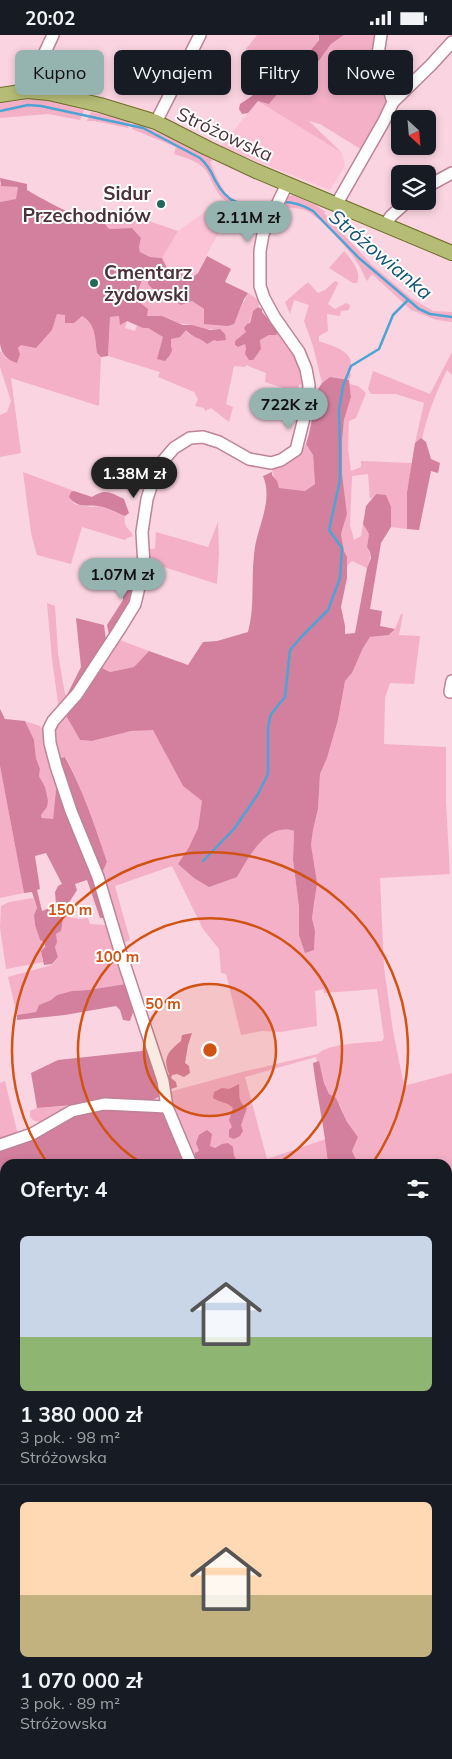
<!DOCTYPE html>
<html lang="pl">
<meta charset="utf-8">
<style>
:root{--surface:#171b24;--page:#242831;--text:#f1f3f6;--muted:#9ea1a6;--line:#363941;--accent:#95b4b0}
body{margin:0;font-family:Mulish,sans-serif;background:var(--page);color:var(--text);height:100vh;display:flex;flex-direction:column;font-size:19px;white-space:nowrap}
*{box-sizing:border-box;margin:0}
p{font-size:16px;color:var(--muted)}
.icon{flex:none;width:28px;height:28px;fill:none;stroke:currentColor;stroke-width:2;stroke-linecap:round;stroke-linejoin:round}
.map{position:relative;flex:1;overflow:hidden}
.drawer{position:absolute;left:0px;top:1124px;width:452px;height:601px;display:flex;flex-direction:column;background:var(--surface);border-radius:15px 15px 0 0;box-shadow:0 2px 8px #0003}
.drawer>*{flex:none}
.guide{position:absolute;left:15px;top:15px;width:422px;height:45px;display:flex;gap:10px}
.needle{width:32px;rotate:154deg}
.fabs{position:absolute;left:391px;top:75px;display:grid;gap:10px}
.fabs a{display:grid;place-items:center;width:45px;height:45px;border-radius:8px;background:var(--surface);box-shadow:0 2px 8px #0003;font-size:25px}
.price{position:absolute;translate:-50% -42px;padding:0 11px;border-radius:18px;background:var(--accent);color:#111;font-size:16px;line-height:32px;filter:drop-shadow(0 1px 2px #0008)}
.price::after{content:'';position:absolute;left:50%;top:30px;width:15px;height:11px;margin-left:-8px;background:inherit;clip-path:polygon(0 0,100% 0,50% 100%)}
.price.selected{background:#222;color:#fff}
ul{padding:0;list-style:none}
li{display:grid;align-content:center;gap:10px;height:265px;padding:0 20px}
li+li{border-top:1px solid var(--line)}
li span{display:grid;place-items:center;height:155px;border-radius:8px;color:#555}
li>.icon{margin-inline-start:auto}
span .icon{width:90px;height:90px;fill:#fffc;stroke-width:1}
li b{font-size:21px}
h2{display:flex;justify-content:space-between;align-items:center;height:60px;padding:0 20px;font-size:21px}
.tag{padding:0 18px;border-radius:8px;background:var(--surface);box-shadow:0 2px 8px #0003;font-size:18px;line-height:45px}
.tag.selected{background:var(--accent);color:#111}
.status{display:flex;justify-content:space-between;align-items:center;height:35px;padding:0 25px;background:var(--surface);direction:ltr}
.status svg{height:14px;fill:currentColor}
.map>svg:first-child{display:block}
</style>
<div class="status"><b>20:02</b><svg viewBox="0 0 49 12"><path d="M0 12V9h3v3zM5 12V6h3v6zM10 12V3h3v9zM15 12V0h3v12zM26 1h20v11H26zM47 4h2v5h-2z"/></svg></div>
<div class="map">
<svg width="452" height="1724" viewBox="0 0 452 1724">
<rect width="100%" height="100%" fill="#fad4e0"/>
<g fill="#fcc3d7">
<polygon points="258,66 342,118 345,131 330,155 220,112"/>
<polygon points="212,172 229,178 196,240 193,242 186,241 168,235 162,223 178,196"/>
</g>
<g fill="#f3b0c7">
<path d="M 257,0 L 319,0 C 319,8 313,13 308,19 L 293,21 L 283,20 L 272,31 L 246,14 Z"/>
<polygon points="344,0 378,0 389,67 362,115 320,89 309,86 342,118 258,66 269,68 282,53 287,50 291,43 297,38 306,36 318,27 331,9"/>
<polygon points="33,64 57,67 84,75 80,85 48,79 0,83 0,68"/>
<polygon points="91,77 130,85 128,93 94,86 87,86"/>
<path d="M 134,87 L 178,106 L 213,125 L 210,127 C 229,171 228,167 274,166 L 268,180 C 261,180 256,175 250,173 C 244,170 235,171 228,167 C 213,159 213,139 200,130 C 193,124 182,122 174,119 L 176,112 L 132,94 Z"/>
<polygon points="0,150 18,152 17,164 0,167"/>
<path d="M 292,160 L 316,170 L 325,177 L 324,178 L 371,229 L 411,263 L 433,276 L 452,277 L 452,287 L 437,285 L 411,275 L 372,239 L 367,246 C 364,242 363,237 360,232 C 351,216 323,185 307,176 C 300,173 292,173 284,172 L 288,162 Z"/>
<polygon points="137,182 178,196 162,223 150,222 140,217 139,212 141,203 132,193 109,194 100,183 136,183"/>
<path d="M 344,216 C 351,224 362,237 357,248 L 353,248 L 329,233 Z"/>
<path d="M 148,241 L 156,258 L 171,263 L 181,270 L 192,266 L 204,274 L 204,289 L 233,289 L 248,258 L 260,266 L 258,272 L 253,276 L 246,297 L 235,310 L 238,312 L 245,308 L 246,314 L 257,318 L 261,314 L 260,305 L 269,300 L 276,300 L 279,297 C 293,317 300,327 304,351 L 299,349 L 298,358 L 265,347 L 266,338 L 246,330 L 245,332 L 234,331 L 226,369 L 233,372 L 229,387 L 211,373 L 205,376 L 204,373 L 195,371 L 198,364 L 194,357 L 158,342 L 160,337 L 108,321 L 110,282 L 119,281 L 127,286 L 125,293 L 135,296 L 137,290 C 142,292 145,292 150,294 C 158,297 165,304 171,311 L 171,304 L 186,294 L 189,299 L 204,306 L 220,294 L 202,294 L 192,290 L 179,288 L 162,281 L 146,281 L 139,268 L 135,264 L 141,249 L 141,242 Z"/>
<path d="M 335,246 L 338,247 L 338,249 L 328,269 L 335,274 L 346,268 L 350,270 L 349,275 L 341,276 L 340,281 L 327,279 L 328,296 L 319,301 L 319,306 C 332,311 358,317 349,335 L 351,340 L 349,345 L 330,342 L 322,348 L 313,311 L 304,286 L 309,270 L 294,265 L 290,279 L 285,267 L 308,247 L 318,258 L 325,255 Z"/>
<path d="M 57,279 L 65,279 L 65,288 L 82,281 C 96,289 95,304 97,318 L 101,322 L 99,371 L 11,343 L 21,418 L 0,422 L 0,380 L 7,377 L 11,366 L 0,332 L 0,317 L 1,316 L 6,324 L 20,319 L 18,313 L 21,310 L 26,310 L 52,295 Z"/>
<path d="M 452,317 L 452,340 L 447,335 C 436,358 427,380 422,404 L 421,404 L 415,408 L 424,368 L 396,359 L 371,359 L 368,354 L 373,336 L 430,359 Z"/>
<path d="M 349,349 L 358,351 L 366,358 L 356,383 L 349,386 L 348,414 L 351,436 L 361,432 L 361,426 L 412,428 L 407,457 L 407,494 L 391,492 L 391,472 L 376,459 L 370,464 L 368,439 L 352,441 L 350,490 L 354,505 L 361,501 L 363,489 L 369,499 L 367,512 C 372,520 370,525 367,533 L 352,526 L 346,532 L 346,522 L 344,516 L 341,499 L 347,479 L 342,438 L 342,407 L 344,385 L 351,362 Z"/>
<path d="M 306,409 L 313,420 L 315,449 L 305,456 L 278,453 C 277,445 272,441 272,433 C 288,429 296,423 306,409 Z"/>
<path d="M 23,437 L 74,456 L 71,457 L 74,469 L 91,472 L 100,471 L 125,481 C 123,494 130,493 133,501 L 127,503 L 125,505 L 82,492 L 71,529 L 37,520 L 31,498 Z"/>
<polygon points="218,487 219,519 217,549 148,527 149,514 155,514 156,497 208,512"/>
<polygon points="47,568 55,571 58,619 65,659 67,660 67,666 59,675 52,624"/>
<path d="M 401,579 L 403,579 L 399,600 L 420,601 L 414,649 L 390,648 L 385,663 L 384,709 L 446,712 L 446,767 L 450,839 L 380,843 L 384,933 L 393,996 L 404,1051 L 452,1038 L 452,1256 L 448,1252 L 448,1129 L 358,1129 L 352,1116 L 358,1102 L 347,1087 L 340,1070 L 329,1059 L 324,1048 L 319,1026 L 317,1027 L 316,1022 L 245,1042 L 267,1124 L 326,1104 L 328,1129 L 268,1129 L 267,1125 L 259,1129 L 194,1129 L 169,1057 L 242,1037 L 318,1019 C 328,1008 366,1008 382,1006 L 384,1003 L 377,954 L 324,958 L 323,954 L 315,956 L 317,991 L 280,997 L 262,996 L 241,1000 L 226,939 L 221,938 L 219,914 L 203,894 L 172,831 L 115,851 L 130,905 L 125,907 L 120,905 L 102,838 L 107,827 C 95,791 83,756 66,722 L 57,724 L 50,693 L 64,677 L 80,705 L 92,706 L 131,696 L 153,694 L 183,751 L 202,766 L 198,793 L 189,812 L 178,829 L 237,842 C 249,821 266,787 294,796 L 293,825 L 299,872 L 299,900 L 306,917 L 314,915 L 315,896 L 312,883 L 315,863 L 311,810 L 313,795 L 318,774 L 320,739 L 327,723 L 338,685 L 345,646 L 352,638 L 363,613 L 370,602 L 390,600 L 395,594 Z"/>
<polygon points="117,604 149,616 134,632 110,637 98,631"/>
<polygon points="25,686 40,691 44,697 61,751 56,755 53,785 43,783 41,780 47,772 45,752 39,741 40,734 36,723 34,706"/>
<polygon points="0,731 24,858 0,863"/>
<polygon points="33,863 37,873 34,880 35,890 40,905 44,907 42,924 43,927 6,934 0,893 1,871 9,867"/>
<polygon points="64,881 79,884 88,883 90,889 107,890 135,967 130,967 126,949 88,955 72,956 57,960 51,965 39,970 36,977 17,980 8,942 52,930 58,922 55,912 56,899 61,896"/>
<polygon points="5,1046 18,1100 0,1105 0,1048"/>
<polygon points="67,1071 41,1087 34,1086 30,1082 30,1076 37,1073"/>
<polygon points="0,1366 5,1367 5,1530 0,1518"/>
</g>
<g fill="#d37f9e" fill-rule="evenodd">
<polygon points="319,0 344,0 331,9 318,27 306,36 297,38 291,43 287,50 282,53 269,69 258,66 248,78 242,79 239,74 240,69 252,61 258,53 255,48 262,44 273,29 283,20 293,21 308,19 319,5"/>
<path d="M 0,143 L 27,149 L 27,155 C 50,168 73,183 100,183 L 109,194 L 132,193 L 141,203 L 139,212 L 140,217 L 150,222 L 162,223 L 168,235 L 193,242 L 198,238 L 207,221 L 231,234 L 225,247 L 248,258 L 244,264 L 234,289 L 228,291 L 204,289 L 204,274 L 192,266 L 181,270 C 169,261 158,261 148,249 L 148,241 L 142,242 L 141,248 L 135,264 L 148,274 L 147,281 L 162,281 L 183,290 L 192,290 L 210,295 L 220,294 L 225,299 L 226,305 L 217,306 L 214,305 L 207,309 C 201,303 191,302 186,295 L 180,302 L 171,304 L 171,311 L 172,315 L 170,320 L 165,326 L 157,324 L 163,302 L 148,293 L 143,293 L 127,286 L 120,290 L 119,281 L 110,282 L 108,321 L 101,322 L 97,318 C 95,304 96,289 82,281 L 74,288 L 65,288 L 65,280 L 57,279 L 52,295 L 36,313 L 21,310 L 18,313 L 20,319 L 17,328 C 6,324 2,320 0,309 L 0,167 L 16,164 L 18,152 L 1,151 Z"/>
<polygon points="258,272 262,274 262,277 279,297 276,300 269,300 260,305 261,314 253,325 249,325 245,319 246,314 245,309 238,312 235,310 235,306 246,297 244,293 247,289 250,288 253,276"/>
<path d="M 330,342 L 349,345 L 351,362 L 344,385 L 342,407 L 342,438 L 347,479 L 341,499 L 344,516 L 347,522 L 347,543 L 341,572 L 345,591 L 345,599 L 355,598 L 367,533 L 371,523 L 370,517 L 367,512 L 369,499 L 363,489 L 366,471 L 376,459 L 386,460 L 391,472 L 391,492 L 381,508 L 370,574 L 382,576 L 380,591 L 395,594 L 389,600 L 370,602 L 363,613 L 352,638 L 345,646 L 338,685 L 327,723 L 320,739 L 318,774 L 313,795 L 311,810 L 317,848 L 312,883 L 315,896 L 314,915 L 305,918 L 299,900 L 299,872 L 293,825 L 294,796 C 266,787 249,822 237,842 L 209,852 L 194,843 L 178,829 L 189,812 L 198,793 L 202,766 L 183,751 L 153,695 L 131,696 L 92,706 L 80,705 L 64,677 L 98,631 L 110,637 L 134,632 L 149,616 L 188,630 L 203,607 L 217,606 L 248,597 C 255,572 251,546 254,520 C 256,493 274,467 263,441 L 272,437 L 272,440 L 277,446 L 279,453 L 305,456 L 315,449 L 313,420 L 306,409 L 309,399 L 318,354 L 322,348 Z"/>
<polygon points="421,403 426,407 431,424 440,428 438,438 431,436 419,495 407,494 407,457 415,408"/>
<path d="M 74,456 L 92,462 C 106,453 110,458 124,464 L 129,478 L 125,481 C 117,478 107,472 98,471 C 85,470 78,473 69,462 L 71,457 Z"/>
<polygon points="133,523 142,528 133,568 110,604 107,590 123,565 123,552"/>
<polygon points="76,583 104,590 106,605 67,666 67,660 81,632"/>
<path d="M 0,674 L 5,684 L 25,686 L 34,705 L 36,723 L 40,734 L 39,741 L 45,752 L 48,766 L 47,772 L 41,780 L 42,783 L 53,784 L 56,755 L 64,748 L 57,724 L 65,722 C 83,755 95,791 107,827 L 102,838 L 107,883 L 100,883 L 87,845 L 75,849 L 77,855 L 70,866 L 65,870 L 66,873 L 70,875 L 68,879 L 64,879 L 61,896 L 56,899 L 57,907 L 55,912 L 58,922 L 52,929 L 44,930 L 41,916 L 45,912 L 44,907 L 40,905 L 35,890 L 34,880 L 37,873 L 32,857 L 24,858 L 0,731 ZM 46,818 L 62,849 L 58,851 L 55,857 L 56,868 L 52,872 L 42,876 L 37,855 L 40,854 L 35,821 Z"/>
<polygon points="126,949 133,977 130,986 123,985 120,975 116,971 65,980 17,985 17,980 36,977 39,970 51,965 57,960 72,956 88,955"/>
<path d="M 192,998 L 188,1010 L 185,1028 L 189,1031 L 190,1038 L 184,1042 L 177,1039 L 172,1040 L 171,1043 L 176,1047 L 177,1052 L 171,1054 L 167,1043 L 169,1039 C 162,1022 169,1016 181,1006 L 182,1000 Z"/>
<polygon points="151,1015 162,1060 153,1065 134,1065 37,1073 31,1038 58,1025"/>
<path d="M 319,1026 L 324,1048 L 329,1059 L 336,1063 L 347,1087 L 358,1102 L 352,1116 L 358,1129 L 328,1129 C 325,1095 317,1062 313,1028 Z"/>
<path d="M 239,1049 C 240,1058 237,1067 247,1073 L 241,1090 L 243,1096 L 240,1101 L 234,1104 L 229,1102 L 229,1095 L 232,1092 L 229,1085 L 233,1073 C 228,1067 220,1068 213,1063 L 214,1057 L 222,1053 L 229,1054 Z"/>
<polygon points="118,1074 162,1077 171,1086 189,1129 5,1129 5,1367 0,1366 0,1115 32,1105 82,1077"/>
<polygon points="207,1095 212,1099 210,1111 215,1113 222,1109 228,1108 233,1112 234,1121 239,1129 200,1129 195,1123 195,1118 199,1116 196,1108 199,1100"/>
<polygon points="448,1252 452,1256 452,1525 448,1524"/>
<polygon points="254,1720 391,1720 390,1724 253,1724"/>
</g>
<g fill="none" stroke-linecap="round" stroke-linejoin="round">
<g stroke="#4da3d4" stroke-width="2.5">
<path d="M 0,76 L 28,70 L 41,71 L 143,93 L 200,123 C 207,129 211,136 215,145 C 231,175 245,169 275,168"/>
<path d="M 283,167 C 295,167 303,170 313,176 L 359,223 L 419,274 L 430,279 L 452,282"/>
<polyline points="203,826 234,794 258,759 268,739 268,692 271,679 285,662 290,615 303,600 328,575 340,543 342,513 329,495 340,445 340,408 339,375 343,351 351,331 379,314 393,280 408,265"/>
</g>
<defs>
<g id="minor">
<polyline points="27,56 53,0"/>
<polyline points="393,67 431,30 452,7"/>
<polyline points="156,87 200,0"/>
<polyline points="428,151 452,138"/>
<polyline points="336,170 384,86 393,67 378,19 381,0"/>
<polyline points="385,190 391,181 408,166"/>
<polyline points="450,657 452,646"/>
<polyline points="0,1110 32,1099 72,1076 104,1069 167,1072"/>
<polyline points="191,1129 167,1072 163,1046 121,919 98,842 71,776 56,731 50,708 49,694 53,686 77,659 119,595 135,569 144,531 142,497 147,464 154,442 162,427 174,413 190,403 203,402 219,407 249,424 271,428 281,425 296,415 308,367 309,350 306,334 299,317 275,283 264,263 260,251 260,216 263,199 287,149"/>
<polyline points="0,1532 5,1545"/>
<polyline points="148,1720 150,1724"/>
<polyline points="46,1724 46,1720"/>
</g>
<polyline id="major" points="0,60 27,56 49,58 100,70 156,87 207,113 256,136 452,218"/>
</defs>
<use href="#minor" stroke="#be8398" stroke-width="14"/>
<use href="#major" stroke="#6e6f25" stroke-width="16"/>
<use href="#minor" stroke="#fff" stroke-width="11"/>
<use href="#major" stroke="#b4bc76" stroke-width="14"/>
</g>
<circle cx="210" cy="1015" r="66" fill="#d05313" fill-opacity=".12"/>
<g fill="none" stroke="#d05313" stroke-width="2.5">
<circle cx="210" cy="1015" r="66"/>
<path d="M143 1129A132 132 0 1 1 277 1129"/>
<path d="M48 1129A198 198 0 1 1 372 1129"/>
</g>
<g fill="#24685a" stroke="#fff" stroke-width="2">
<circle cx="161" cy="169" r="5"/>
<circle cx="94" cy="248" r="5"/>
</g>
<g text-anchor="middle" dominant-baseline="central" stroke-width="4" stroke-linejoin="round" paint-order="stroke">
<g font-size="19" fill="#4a313a" stroke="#fff">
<text transform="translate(225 99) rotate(25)">Stróżowska</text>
</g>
<g font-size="19" font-weight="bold" fill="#4a313a" stroke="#fff" text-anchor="end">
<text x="151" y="158">Sidur<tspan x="151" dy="22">Przechodniów</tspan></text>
<text x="104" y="237" text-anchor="start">Cmentarz<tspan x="104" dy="22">żydowski</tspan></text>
</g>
<g font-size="20" font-style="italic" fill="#105375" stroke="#fff">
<text transform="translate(381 219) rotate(40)">Stróżowianka</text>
</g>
</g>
<circle cx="210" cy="1015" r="8" fill="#d05313" stroke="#fff" stroke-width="2.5"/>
<g font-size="15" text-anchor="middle" font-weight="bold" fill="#d05313" stroke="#fff" stroke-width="4" stroke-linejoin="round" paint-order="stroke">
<text x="70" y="880">150 m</text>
<text x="117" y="927">100 m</text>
<text x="163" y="974">50 m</text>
</g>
</svg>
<div class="fabs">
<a><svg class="needle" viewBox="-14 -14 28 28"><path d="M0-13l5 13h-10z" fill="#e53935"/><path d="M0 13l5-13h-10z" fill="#9ea1a6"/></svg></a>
<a><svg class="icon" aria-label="layers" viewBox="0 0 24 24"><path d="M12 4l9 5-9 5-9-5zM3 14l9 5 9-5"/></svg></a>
</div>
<b class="price" style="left:248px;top:208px">2.11M zł</b>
<b class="price" style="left:289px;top:395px">722K zł</b>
<b class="price selected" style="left:134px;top:464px">1.38M zł</b>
<b class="price" style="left:122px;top:565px">1.07M zł</b>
<div class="guide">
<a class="tag selected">Kupno</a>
<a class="tag">Wynajem</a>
<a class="tag">Filtry</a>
<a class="tag">Nowe</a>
</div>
<section class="drawer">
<h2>Oferty: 4<svg class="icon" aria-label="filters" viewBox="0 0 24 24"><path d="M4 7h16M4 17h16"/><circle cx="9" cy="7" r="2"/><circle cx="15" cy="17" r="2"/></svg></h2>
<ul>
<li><span style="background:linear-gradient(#c9d6e8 65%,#8fb573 0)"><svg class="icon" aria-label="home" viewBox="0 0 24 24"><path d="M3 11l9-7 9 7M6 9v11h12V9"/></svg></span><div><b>1 380 000 zł</b><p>3 pok. · 98 m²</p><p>Stróżowska</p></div></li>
<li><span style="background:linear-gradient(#ffd9b3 60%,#c2b280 0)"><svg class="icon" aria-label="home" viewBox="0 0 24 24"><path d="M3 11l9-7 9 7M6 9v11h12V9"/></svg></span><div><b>1 070 000 zł</b><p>3 pok. · 89 m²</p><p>Stróżowska</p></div></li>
</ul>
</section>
</div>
